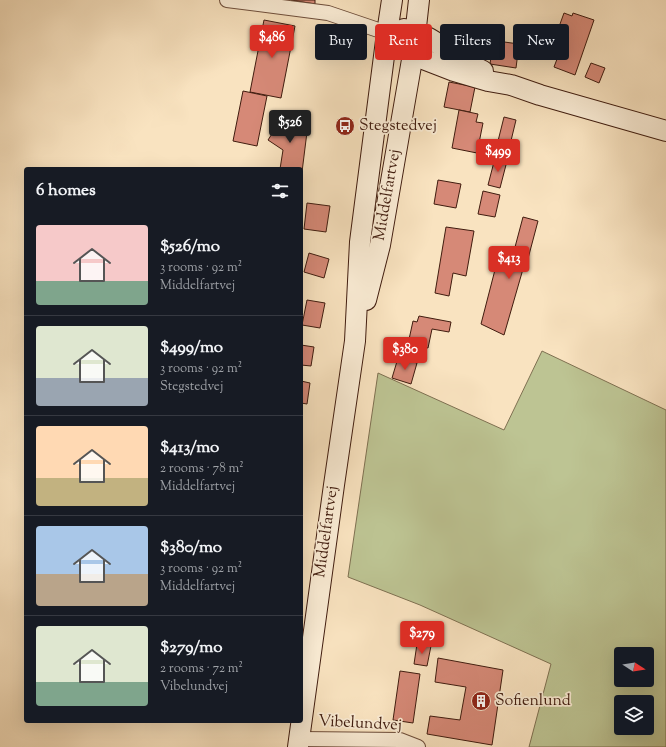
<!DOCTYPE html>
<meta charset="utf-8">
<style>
:root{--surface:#171b24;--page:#242831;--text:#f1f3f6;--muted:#9ea1a6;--line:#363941;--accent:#d93025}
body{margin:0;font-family:"Sorts Mill Goudy",serif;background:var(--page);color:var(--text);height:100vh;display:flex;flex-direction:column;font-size:15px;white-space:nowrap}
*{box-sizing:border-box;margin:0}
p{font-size:13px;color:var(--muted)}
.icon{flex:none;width:22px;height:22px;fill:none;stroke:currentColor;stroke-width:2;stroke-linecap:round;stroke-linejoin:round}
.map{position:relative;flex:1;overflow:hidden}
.panel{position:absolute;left:24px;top:167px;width:279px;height:556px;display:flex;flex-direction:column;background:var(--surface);border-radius:4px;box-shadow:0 4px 16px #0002}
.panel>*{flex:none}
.top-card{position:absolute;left:315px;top:24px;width:291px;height:36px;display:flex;gap:8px}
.needle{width:26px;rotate:102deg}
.controls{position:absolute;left:614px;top:647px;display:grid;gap:8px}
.controls a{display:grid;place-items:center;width:40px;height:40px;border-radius:4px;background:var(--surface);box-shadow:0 4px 16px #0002;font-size:20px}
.price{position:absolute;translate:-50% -34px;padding:0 9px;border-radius:4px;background:var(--accent);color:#fff;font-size:13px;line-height:26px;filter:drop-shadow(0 1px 2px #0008)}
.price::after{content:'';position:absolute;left:50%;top:24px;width:12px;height:9px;margin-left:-6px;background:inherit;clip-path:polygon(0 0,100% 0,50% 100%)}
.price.selected{background:#222;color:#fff}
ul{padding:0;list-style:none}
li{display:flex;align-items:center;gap:12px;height:100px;padding:0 12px}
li+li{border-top:1px solid var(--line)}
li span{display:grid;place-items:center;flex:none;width:112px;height:80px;border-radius:4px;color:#555}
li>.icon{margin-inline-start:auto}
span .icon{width:48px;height:48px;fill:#fffc;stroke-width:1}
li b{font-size:17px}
h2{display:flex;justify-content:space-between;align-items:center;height:48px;padding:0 12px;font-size:17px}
.pill{padding:0 14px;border-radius:4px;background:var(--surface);box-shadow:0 4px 16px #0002;font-size:14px;line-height:36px}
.pill.selected{background:var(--accent);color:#fff}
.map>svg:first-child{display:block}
</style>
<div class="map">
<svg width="666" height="747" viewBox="0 0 666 747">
<rect width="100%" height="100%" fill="#f9e3c0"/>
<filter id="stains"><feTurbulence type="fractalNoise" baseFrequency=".005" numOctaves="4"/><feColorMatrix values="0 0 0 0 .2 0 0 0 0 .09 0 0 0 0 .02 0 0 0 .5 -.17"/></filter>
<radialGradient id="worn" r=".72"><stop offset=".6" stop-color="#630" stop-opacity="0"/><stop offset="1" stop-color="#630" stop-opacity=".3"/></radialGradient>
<path fill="#bdc493" stroke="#7e7051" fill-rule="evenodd" d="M 542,351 L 666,410 L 666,747 L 529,747 L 551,664 L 420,605 L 348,577 L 378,373 L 504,430 ZM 621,654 L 647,654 L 647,680 L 621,680 ZM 621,702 L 647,702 L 647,728 L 621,728 Z"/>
<g fill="#d68977" stroke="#401c0f">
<polygon points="291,0 315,0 315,4"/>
<polygon points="564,13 572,16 573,13 594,20 575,75 554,67 565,38 556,35"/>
<polygon points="264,20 295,26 281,98 250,92"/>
<polygon points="497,41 519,44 516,68 490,64 492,49 496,50"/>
<polygon points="591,63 605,68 599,83 585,77"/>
<polygon points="449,82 475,87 470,112 444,107"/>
<polygon points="243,91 267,96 257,146 233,141"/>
<polygon points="459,110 478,114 476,122 483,123 477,153 452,148"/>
<polygon points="283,117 307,132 301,180 301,169 280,169 283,150 268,140"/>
<polygon points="504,117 516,120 509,149 497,145"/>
<polygon points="495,158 507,161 500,188 488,185"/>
<polygon points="438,180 461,184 456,208 434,204"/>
<polygon points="483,191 500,195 495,217 478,214"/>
<polygon points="307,203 330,206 326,232 304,229"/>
<polygon points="523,217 538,221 525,270 523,269 504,335 481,324 497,262 510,266"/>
<polygon points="446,227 474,231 466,276 453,273 449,296 435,293"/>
<polygon points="309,253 329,259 324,278 304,272"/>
<polygon points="307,300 325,303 320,328 302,325"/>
<polygon points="419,316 451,322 449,332 432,329 428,348 408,344 413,321 417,322"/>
<polygon points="301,345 314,347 311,366 301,365"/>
<polygon points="398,358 417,363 411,384 392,378"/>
<polygon points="301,381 310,383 307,404 301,403"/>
<polygon points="417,644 431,646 427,666 414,664"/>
<polygon points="438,658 503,670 492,745 427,734 430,716 460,720 466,687 435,682"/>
<polygon points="400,671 420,674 413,723 393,720"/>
</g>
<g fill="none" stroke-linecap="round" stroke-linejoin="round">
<defs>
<g id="street">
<polyline points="227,0 328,13 387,33"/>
<polyline points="300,739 400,740 418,747"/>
</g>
<g id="secondary">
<path d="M 404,29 C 427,34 436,43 455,55 C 464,61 473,66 483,71"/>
<polyline points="402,47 413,54 423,59 454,71 488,81 511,85 540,95 666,131"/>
<polyline points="366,300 380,245 413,54 419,0"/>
<polyline points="298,747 334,485 355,341 360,242 387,33 392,0"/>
</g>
</defs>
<use href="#street" stroke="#6e4e3b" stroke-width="16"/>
<use href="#secondary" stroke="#401c0f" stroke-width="22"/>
<use href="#street" stroke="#fbedd6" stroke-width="14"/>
<use href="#secondary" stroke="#fbedd6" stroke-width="20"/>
</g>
<defs>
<symbol id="bus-disc" viewBox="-11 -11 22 22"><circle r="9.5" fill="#8f2418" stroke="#fbedd6"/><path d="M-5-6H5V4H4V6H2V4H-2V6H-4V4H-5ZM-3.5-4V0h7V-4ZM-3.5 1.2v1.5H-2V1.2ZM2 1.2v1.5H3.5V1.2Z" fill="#fff"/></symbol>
<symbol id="building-disc" viewBox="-11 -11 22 22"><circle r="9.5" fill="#8f2418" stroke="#fbedd6"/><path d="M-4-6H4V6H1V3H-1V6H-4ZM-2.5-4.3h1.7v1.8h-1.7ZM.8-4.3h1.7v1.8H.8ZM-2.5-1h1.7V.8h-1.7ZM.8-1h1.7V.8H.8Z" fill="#fff"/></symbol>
</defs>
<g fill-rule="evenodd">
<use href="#bus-disc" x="334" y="115" width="22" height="22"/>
<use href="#building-disc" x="470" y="690" width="22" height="22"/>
</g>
<g text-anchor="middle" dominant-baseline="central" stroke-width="3.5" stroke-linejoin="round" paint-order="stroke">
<g font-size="16" fill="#401c0f" stroke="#fbedd6" text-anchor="start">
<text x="359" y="126">Stegstedvej</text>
<text x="495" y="701">Sofienlund</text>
</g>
<g font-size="16" fill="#401c0f" stroke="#fbedd6">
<text transform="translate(388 195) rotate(-80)">Middelfartvej</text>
<text transform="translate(327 532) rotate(-82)">Middelfartvej</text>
<text transform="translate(360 724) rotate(3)">Vibelundvej</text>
</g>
</g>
<rect width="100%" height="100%" filter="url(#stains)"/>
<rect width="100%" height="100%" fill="url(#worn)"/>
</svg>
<div class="controls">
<a><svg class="needle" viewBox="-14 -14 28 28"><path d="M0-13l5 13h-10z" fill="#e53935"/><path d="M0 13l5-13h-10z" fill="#9ea1a6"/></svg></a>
<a><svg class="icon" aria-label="layers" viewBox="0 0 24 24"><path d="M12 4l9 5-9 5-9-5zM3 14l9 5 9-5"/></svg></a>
</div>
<b class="price" style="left:272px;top:59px">$486</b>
<b class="price selected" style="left:290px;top:144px">$526</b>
<b class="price" style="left:498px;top:173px">$499</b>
<b class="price" style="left:509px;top:280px">$413</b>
<b class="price" style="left:405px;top:371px">$380</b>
<b class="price" style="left:422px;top:655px">$279</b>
<div class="top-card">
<a class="pill">Buy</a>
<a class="pill selected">Rent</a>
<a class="pill">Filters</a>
<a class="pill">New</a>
</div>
<section class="panel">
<h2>6 homes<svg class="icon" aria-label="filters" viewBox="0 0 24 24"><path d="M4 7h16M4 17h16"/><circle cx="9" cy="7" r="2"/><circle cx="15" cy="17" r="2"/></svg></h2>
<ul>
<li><span style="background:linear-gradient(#f6c9c9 70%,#7fa58c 0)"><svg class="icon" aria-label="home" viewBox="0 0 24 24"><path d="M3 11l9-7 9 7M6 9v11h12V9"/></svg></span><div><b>$526/mo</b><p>3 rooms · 92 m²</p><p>Middelfartvej</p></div></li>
<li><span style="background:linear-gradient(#dfe7d0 65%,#9aa5b1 0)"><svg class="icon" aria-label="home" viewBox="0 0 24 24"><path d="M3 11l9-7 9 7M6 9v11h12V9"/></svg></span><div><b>$499/mo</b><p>3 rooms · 92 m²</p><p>Stegstedvej</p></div></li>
<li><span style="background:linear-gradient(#ffd9b3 65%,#c2b280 0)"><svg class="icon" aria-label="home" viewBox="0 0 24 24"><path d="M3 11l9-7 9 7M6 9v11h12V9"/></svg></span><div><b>$413/mo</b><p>2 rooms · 78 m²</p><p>Middelfartvej</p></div></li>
<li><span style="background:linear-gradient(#a9c7e8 60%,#b9a48a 0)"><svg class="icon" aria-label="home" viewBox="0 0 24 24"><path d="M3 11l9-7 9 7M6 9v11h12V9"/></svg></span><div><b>$380/mo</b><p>3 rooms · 92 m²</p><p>Middelfartvej</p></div></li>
<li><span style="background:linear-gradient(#dfe7d0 70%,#7fa58c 0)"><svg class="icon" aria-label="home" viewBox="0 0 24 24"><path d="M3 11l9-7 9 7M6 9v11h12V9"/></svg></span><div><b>$279/mo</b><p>2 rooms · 72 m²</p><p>Vibelundvej</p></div></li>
</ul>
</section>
</div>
